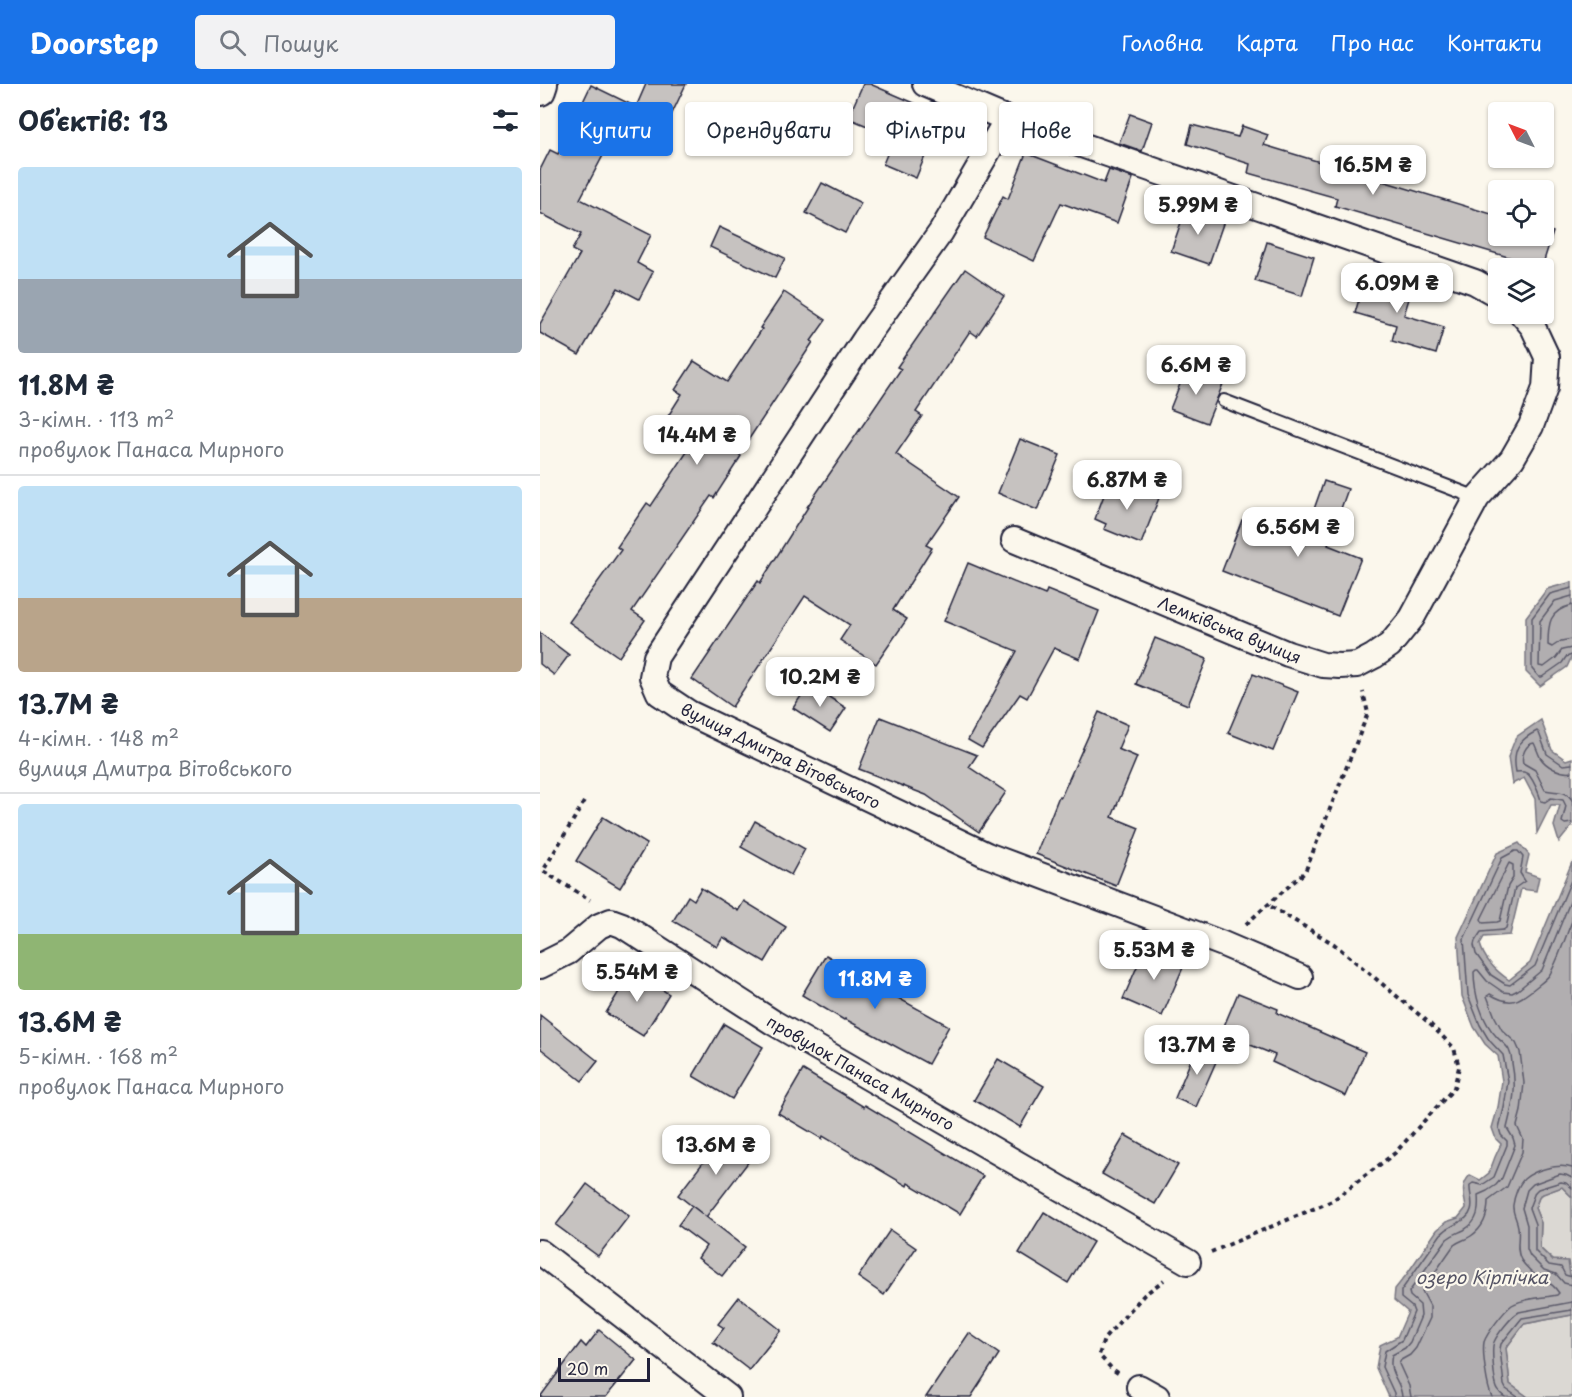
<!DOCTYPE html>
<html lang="uk">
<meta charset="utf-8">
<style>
:root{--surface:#fff;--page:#f2f2f3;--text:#1f2937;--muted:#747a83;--line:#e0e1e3;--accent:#1a73e8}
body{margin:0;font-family:"Playpen Sans",sans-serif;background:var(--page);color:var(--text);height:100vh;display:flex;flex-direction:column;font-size:22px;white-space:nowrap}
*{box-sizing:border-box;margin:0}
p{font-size:20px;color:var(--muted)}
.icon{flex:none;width:33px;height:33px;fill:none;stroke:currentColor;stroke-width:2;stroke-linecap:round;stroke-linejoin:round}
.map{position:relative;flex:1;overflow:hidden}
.sheet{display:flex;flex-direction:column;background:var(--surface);width:540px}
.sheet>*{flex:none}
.top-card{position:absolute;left:18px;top:18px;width:570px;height:54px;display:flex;gap:12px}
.needle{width:39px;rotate:312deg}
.buttons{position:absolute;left:948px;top:18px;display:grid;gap:12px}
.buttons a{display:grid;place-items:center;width:66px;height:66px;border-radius:6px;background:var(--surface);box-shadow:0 2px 4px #0004;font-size:30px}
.scale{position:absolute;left:18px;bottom:15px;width:92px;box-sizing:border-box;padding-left:6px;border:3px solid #22223b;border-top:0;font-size:16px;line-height:21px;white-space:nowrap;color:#22223b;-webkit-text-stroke:4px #fbf7ec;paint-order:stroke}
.price{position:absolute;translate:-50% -51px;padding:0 14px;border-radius:12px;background:#fff;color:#222;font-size:20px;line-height:39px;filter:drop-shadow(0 2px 3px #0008)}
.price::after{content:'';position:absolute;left:50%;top:36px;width:18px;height:14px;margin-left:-9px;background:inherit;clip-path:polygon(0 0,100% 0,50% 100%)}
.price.on{background:var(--accent);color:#fff}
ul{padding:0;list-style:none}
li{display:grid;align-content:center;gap:12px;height:318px;padding:0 18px}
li+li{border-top:2px solid var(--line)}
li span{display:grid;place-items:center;height:186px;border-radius:6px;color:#555}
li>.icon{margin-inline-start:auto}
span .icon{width:108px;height:108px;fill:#fffc;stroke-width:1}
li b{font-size:26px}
h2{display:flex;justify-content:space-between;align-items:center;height:72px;padding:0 18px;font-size:26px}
.pill{padding:0 21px;border-radius:6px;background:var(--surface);box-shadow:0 2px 4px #0004;font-size:21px;line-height:54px}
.pill.on{background:var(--accent);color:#fff}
header{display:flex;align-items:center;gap:36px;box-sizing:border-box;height:84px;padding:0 30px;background:var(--accent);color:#fff}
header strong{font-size:28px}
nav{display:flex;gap:33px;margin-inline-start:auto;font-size:21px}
.search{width:420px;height:54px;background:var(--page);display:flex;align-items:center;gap:15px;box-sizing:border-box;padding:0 21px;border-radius:6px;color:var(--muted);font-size:22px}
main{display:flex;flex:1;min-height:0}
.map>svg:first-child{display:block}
</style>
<header>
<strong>Doorstep</strong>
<div class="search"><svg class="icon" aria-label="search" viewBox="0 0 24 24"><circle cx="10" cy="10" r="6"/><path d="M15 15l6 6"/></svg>Пошук</div>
<nav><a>Головна</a><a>Карта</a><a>Про нас</a><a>Контакти</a></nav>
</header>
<main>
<section class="sheet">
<h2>Об’єктів: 13<svg class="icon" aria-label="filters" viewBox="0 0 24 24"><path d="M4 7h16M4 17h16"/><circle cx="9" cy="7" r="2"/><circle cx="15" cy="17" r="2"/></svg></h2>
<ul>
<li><span style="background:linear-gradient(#bfe0f5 60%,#9aa5b1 0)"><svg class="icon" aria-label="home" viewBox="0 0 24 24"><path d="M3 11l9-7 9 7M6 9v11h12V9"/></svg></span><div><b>11.8M ₴</b><p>3-кімн. · 113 m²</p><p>провулок Панаса Мирного</p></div></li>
<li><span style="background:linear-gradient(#bfe0f5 60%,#b9a48a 0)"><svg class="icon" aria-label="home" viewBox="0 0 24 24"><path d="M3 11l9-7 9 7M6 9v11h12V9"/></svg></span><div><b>13.7M ₴</b><p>4-кімн. · 148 m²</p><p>вулиця Дмитра Вітовського</p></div></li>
<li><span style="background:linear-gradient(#bfe0f5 70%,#8fb573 0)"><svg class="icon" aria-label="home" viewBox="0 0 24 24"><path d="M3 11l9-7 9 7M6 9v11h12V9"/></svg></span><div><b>13.6M ₴</b><p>5-кімн. · 168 m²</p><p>провулок Панаса Мирного</p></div></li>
</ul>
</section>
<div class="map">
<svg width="1032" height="1313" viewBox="0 0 1032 1313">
<rect width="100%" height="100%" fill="#fbf7ec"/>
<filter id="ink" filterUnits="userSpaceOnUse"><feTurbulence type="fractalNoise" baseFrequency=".0167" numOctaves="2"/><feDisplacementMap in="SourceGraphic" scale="12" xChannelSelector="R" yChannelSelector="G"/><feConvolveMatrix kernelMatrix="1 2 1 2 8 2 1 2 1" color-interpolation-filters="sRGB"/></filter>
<g filter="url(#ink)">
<g fill="#dbd8d3" stroke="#7e7d87" stroke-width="1.5">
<polygon points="1022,1103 1032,1113 1032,1193 1000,1164 1001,1139 995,1124 1000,1111"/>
<polygon points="1032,1231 1032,1313 988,1313 970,1300 966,1264 984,1240"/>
</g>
<g fill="#b1aeb0" stroke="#787681" stroke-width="1.5">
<polygon points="1032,498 1032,572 1027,583 1000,602 986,588 986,533 1007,505"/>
<polygon points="1001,636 1012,666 1026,676 1032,674 1032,742 1019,758 1014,742 1020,721 1011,721 997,749 995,715 984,694 972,700 968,673 976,653"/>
<path d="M 979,759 L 989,771 L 985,788 L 999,793 L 996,807 L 981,805 L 970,851 L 944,853 L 940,860 C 944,876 956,887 969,896 L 990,879 L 1032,778 L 1032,1113 L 1022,1103 L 1000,1111 L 995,1124 L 1001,1139 L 1000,1164 L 1012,1176 L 1028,1177 L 1030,1191 L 1032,1193 L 1032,1231 L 984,1240 L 966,1264 L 970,1300 L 988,1313 L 849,1313 L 836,1284 L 840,1261 L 857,1253 L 868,1228 L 854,1216 L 855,1205 L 867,1190 L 897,1146 L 906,1138 L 918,1134 L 926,1124 C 924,1110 920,1102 930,1091 L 940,1096 L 949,1089 L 955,1073 L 961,1060 L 956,1055 L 952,1044 L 958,1023 L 962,997 L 958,972 L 945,960 L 934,943 L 922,912 L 918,853 L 957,769 Z"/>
</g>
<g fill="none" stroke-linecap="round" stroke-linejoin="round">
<g stroke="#5b5a6a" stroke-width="1.5">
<polyline points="1032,504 1010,510 992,534 992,585 999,593 1002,593 1022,579 1026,573 1032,571"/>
<polyline points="1032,512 1015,517 1000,537 999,582 1004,583 1016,574 1022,566 1032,564"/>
<path d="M 1032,521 C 1009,527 1008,539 1008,561 L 1012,563 L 1021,557 L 1032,555"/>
<path d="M 1032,680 L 1023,681 L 1007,670 L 999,649 L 997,647 C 978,656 972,667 976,688 C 980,688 983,687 986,689 C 992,691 1000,712 1001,717 L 1005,718 L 1011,714 L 1023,716 L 1026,722 L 1022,738 L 1025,740 L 1032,739"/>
<path d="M 1032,688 C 1021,690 1006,683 1000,673 C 998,669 996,663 994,659 C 986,660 981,671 983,679 L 995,686 L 1005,706 C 1016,709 1025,705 1032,716"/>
<polygon points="969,779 973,781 973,794 968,802 960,837 957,838 943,839 941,835"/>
<polyline points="1032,1094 1026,1091 1020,1090 993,1100 987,1106 982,1124 987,1141 987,1165 990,1172 1004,1186 1016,1190 1024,1199 1032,1201"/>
<polyline points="1032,1104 1026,1099 1021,1098 998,1105 995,1108 989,1124 995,1140 995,1167 1009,1181 1021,1183 1025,1191 1032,1193"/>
<path d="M 854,1313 L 854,1309 L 842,1283 L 845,1267 L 862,1256 L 874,1228 L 872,1223 L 861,1214 L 861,1207 L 901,1150 C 904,1148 906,1145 909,1144 C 917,1138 928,1137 931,1126 C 934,1118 929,1109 930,1101 L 933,1099 L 942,1101 L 954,1093 L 967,1061 L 967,1057 L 961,1051 L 959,1044 L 964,1024 L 968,997 L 963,971 L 949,956 L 940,941 L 928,911 L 924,855 L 962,774 L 975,767 L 978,767 L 983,773 L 980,789 L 985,797 L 975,804 L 966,844 L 963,846 L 941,848 L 935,857 L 934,861 L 936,870 L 951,891 L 965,900 L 970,901 L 995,882 L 1032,794"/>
<path d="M 862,1313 C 861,1295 847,1291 852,1271 L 865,1264 L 870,1258 L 881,1232 L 880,1221 L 870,1212 L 869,1208 L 907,1155 C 913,1150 918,1149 924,1146 C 939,1137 939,1125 938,1111 L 947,1107 L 956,1101 L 962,1094 L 975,1061 L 973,1054 L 967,1044 C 973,1020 977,1004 972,979 C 972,975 971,970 969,966 C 966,960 960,957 956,952 C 941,936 934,909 934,888 L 936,886 L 938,886 L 947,897 L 963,908 L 972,909 L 978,906 L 1002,886 L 1032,813"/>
<path d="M 871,1313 L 869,1302 L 859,1280 L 861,1276 L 870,1271 L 876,1264 L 890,1234 L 890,1222 L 882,1207 L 914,1161 C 919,1157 925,1156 931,1152 C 943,1144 948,1131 948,1117 L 967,1103 L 982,1068 L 983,1055 L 977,1042 L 981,1027 L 984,999 L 980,968 L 976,959 L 962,946 L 955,933 L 947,912 L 950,910 C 971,923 979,917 996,903 C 1001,899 1007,895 1010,890 C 1019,874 1025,854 1032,837"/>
<path d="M 952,1313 C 947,1304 942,1269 944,1258 C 947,1249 964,1227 972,1221 C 982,1214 1004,1214 1017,1211 L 1019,1209 C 1012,1199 1010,1200 1001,1195 C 994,1191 985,1182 981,1176 C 975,1165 980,1154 978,1143 C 977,1135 972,1129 973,1121 C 974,1113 978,1101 984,1095 C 994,1086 1019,1079 1032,1084"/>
<path d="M 965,1313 C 962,1311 960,1310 958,1306 C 954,1300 951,1264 954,1258 C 958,1249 971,1233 979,1228 L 1032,1218"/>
<polyline points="978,1313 966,1305 964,1301 960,1265 961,1260 982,1234 1032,1226"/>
</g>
</g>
<g fill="#c6c2c0" stroke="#22223b" stroke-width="1.5">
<polygon points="106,0 146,0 117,61 91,48 80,72 66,66 40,115 111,151 97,179 113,188 99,215 78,204 39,271 0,249 0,240 40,170 32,166 41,150 0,129 0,86 10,66 18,70 51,1 96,23"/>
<polygon points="323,0 330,0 402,31 376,94 343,80 354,53 308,34"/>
<polygon points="590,30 612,38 602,67 579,59"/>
<polygon points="652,41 698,53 702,42 728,51 724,61 958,132 958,152 1004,152 1004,145 1013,148 1002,183 795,122 797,114 708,89 710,80 647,60"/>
<polygon points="486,69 564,99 569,86 593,94 577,139 521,119 494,177 443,153 463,112 468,115"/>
<polygon points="282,99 321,119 305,149 266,129"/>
<polygon points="646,124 684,137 669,180 631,167"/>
<polygon points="179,143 245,174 235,194 170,163"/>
<polygon points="727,158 774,173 762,212 715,197"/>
<polygon points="425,185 464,212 437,252 430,247 376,328 382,332 356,370 419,413 386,461 392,464 353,526 367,535 336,580 300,556 310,541 265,512 192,623 152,595 218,497 220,499 268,423 267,423 361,285 357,283"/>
<polygon points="826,191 872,205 864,231 904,243 896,270 852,257 856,241 815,229"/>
<polygon points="244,208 286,236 271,257 273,258 199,370 201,372 174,414 171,412 92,527 105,536 79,573 29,538 81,466 77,463 107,419 111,422 153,359 123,340 142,310 135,306 154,277 187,298 222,245 220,244"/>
<polygon points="646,285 683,300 667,339 630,325"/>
<polygon points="480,355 520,371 497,426 458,409"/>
<polygon points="570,395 619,414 601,460 564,445 566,440 555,435"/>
<polygon points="784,397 808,405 788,461 821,474 798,532 682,487 702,436 762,459"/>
<polygon points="428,479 505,511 507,506 559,527 540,575 514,564 487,614 480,610 442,664 428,656 477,567 404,537"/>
<polygon points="0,549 29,571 14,591 0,580"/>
<polygon points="615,554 667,575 648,621 596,600"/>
<polygon points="713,590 758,608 733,667 688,649"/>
<polygon points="269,600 306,624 290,648 253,624"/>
<polygon points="559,628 588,641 578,665 597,673 572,733 599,744 576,802 496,770 519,712 521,713"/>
<polygon points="340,633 437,671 429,683 466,708 439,748 386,711 319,685"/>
<polygon points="63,733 107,760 80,804 36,777"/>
<polygon points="215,737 265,765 251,791 201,763"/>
<polygon points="161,804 198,827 204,817 246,843 225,878 183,853 177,863 133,837 148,812 154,816"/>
<polygon points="606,862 645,879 622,932 583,915"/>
<polygon points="286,871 328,895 327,897 409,942 388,980 305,935 304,936 262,911"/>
<polygon points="92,886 129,910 103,952 66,929"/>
<polygon points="698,909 738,925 737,929 825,968 806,1012 732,978 735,971 681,949"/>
<polygon points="0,931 58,977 42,997 0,964"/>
<polygon points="184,940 223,963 192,1015 153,992"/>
<polygon points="657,962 679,971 656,1023 635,1014"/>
<polygon points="458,975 504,1002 480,1043 434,1016"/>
<polygon points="263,986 324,1023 325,1021 443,1092 420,1130 368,1099 367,1102 283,1052 282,1055 238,1029"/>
<polygon points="185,1050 213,1072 166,1133 138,1111"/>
<polygon points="585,1051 638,1081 615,1120 562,1090"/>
<polygon points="47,1100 89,1132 58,1172 16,1141"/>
<polygon points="152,1122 205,1163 182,1192 158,1174 166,1162 138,1141"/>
<polygon points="504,1128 553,1158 528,1199 479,1169"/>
<polygon points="350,1146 376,1164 344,1211 318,1193"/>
<polygon points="199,1213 241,1246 209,1286 173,1258 184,1244 178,1240"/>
<polygon points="59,1246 96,1276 66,1313 0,1313 41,1258 46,1263"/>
<polygon points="429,1249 459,1270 431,1313 386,1313"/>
</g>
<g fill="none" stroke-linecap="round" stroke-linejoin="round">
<defs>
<polyline id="service" points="684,317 937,414"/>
<g id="minor">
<polyline points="385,0 467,35 935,198 958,211"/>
<polyline points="467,35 401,148 325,255 116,573 112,593 119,609 149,629 447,771 683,860 760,893"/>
<polyline points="474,456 748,570 783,581 800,582 817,581 834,572 850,561 872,534 937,414 972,375 991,342 1005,304 1007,273 993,243 982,230"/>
<polyline points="0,882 28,868 59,842 71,837 82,841 234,939 648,1178"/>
<polyline points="0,1168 188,1313"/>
<polyline points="599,1303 617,1313"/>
</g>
<polyline id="tertiary" points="0,6 2,0"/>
</defs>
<use href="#service" stroke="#22223b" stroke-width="16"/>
<use href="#minor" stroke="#22223b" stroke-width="28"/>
<use href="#tertiary" stroke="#22223b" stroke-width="34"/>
<g stroke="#22223b" stroke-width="4" stroke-dasharray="4.5 4.5" stroke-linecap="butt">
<polyline points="44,718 3,787 50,816"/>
<polyline points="706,840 765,788 828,629 823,608"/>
<polyline points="671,1168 792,1117 855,1069 914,1004 919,983 914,964 888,938 794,860 728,821"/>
<polyline points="578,1289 572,1285 559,1271 564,1255 604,1211 624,1196"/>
</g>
<use href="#service" stroke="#fbf7ec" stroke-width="12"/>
<use href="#minor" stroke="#fbf7ec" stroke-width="24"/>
<use href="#tertiary" stroke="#fbf7ec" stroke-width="30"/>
</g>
</g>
<g text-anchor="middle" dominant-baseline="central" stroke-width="4.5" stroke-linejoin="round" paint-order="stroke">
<g font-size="16" fill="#22223b" stroke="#fbf7ec">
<text transform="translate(690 545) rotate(22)">Лемківська вулиця</text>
<text transform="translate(241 671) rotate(26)">вулиця Дмитра Вітовського</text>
<text transform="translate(321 988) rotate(30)">провулок Панаса Мирного</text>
</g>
<g font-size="18" font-style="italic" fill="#545364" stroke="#fbf7ec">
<text x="942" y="1192">озеро Кірпічка</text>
</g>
</g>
</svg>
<div class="buttons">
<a><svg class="needle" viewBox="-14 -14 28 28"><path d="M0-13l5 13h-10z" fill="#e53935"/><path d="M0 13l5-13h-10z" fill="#747a83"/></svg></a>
<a><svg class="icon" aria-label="locate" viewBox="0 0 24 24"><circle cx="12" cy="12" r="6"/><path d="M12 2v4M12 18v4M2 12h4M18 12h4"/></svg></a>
<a><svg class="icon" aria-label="layers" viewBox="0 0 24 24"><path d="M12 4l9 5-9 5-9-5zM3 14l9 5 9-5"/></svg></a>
</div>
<div class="scale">20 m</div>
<b class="price" style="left:833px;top:112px">16.5M ₴</b>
<b class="price" style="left:658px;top:152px">5.99M ₴</b>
<b class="price" style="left:857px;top:230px">6.09M ₴</b>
<b class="price" style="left:656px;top:312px">6.6M ₴</b>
<b class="price" style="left:157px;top:382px">14.4M ₴</b>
<b class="price" style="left:587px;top:427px">6.87M ₴</b>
<b class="price" style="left:758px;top:474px">6.56M ₴</b>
<b class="price" style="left:280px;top:624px">10.2M ₴</b>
<b class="price" style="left:614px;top:897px">5.53M ₴</b>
<b class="price" style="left:97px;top:919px">5.54M ₴</b>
<b class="price on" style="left:335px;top:926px">11.8M ₴</b>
<b class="price" style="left:657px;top:992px">13.7M ₴</b>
<b class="price" style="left:176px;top:1092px">13.6M ₴</b>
<div class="top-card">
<a class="pill on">Купити</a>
<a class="pill">Орендувати</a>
<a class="pill">Фільтри</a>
<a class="pill">Нове</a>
</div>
</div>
</main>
